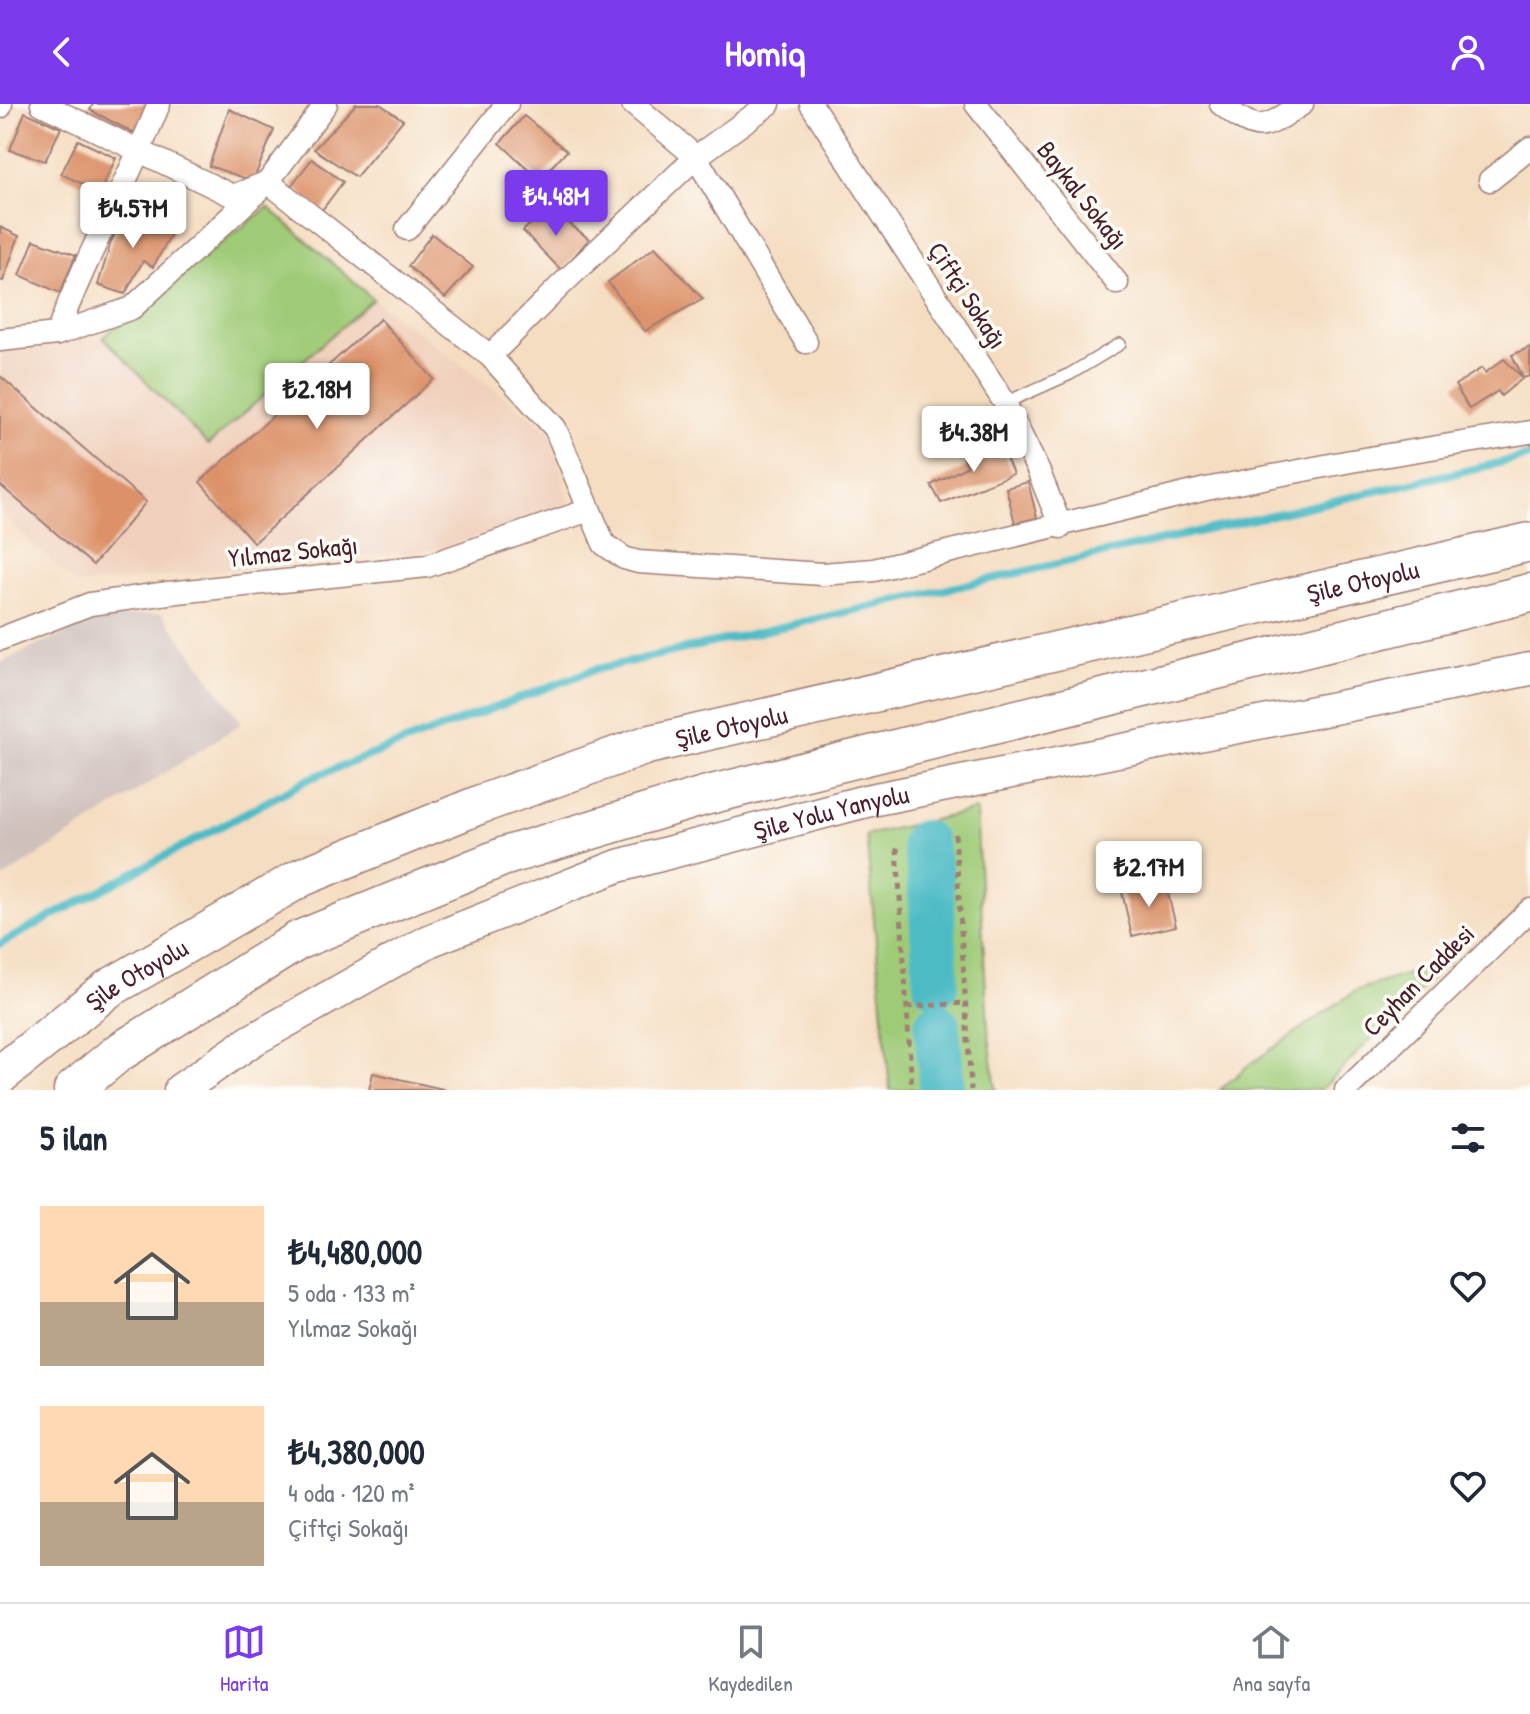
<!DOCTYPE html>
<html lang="tr">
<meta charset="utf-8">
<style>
:root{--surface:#fff;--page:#f6f6f7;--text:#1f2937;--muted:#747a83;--line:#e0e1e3;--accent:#7c3aed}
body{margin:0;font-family:"Patrick Hand",sans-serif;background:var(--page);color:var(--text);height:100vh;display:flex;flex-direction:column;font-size:30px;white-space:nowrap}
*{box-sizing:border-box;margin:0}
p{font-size:26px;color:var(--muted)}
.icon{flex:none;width:44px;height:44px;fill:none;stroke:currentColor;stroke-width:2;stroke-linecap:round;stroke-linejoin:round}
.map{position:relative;height:986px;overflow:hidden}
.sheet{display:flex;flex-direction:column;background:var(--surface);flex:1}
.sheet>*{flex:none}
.price{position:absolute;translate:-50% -68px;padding:0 18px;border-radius:8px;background:#fff;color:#222;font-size:26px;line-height:52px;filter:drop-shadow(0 2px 4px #0008)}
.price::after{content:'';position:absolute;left:50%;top:48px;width:24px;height:18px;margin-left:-12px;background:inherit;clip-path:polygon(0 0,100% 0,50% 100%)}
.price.on{background:var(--accent);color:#fff}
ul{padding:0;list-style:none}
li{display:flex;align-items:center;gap:24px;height:200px;padding:0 40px}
li span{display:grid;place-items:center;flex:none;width:224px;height:160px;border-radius:0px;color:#555}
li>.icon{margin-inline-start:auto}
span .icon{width:96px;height:96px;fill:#fffc;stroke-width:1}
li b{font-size:34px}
h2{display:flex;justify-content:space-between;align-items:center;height:96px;padding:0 40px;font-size:34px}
header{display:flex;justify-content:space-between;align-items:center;height:104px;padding:0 40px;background:var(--accent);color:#fff;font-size:36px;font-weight:700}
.dock{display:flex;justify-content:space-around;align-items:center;height:112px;border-top:2px solid var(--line);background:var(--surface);font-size:22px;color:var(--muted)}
.dock a{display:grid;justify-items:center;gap:4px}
.dock .on{color:var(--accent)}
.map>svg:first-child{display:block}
</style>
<header><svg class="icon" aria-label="back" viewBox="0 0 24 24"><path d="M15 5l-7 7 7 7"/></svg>Homiq<svg class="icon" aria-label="person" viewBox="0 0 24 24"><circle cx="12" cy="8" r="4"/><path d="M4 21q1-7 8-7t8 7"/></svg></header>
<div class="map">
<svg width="1530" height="986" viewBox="0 0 1530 986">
<rect width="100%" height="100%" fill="#fdfcf7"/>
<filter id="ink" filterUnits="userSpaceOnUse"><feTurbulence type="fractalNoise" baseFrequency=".0125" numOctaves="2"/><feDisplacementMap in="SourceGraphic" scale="16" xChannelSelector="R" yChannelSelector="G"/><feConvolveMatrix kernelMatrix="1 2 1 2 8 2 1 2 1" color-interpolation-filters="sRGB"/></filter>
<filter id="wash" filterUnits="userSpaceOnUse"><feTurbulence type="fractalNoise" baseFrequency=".006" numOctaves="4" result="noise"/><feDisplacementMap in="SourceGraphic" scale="32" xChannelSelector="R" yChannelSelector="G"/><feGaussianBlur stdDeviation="1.8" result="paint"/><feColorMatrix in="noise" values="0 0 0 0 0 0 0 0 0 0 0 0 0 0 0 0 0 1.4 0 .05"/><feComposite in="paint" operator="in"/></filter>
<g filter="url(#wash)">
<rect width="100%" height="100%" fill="#f5ddc1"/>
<polygon fill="#f0d0bc" points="373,195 550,327 569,401 442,445 77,481 0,409 0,238 103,233 208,341"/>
<polygon fill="#cfc0bb" points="162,509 242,619 0,776 0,559 95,515"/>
<g fill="#9fcb77" stroke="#747551" stroke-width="2">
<polygon points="268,103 373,195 208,341 103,233"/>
<polygon points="976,706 988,924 996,986 890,986 866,731"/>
<polygon points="1449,857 1321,986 1220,986 1246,963 1357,886"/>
</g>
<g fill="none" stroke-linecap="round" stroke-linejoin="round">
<polyline stroke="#4dbbc6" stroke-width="8" points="0,840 311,674 593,566 1530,352"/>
<g stroke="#4dbbc6" stroke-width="46">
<polyline points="924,739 930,768 936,880"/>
<polyline points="937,922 942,986"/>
</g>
</g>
<g id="blocks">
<g fill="#dc9167">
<polygon points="93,0 151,0 139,32 90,6"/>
<polygon points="356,0 380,0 403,16 356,73 314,45"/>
<polygon points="229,5 274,26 253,77 209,62"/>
<polygon points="25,8 61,24 45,57 10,46"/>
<polygon points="524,12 567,47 539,75 500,39"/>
<polygon points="78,36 116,54 100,88 61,70"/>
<polygon points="312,55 343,78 322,106 291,82"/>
<polygon points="548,103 589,135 562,167 523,127"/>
<polygon points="128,104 173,127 153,163 143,157 125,190 98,181 111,138"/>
<polygon points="0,123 19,132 3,177 0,176"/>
<polygon points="432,130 473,163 445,194 408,162"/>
<polygon points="34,136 76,151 60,189 20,171"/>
<polygon points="655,143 703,195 645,227 608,178"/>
<polygon points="380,215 434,275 254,439 200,378"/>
<polygon points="1530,243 1530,272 1523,274 1501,292 1498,287 1469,305 1455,281 1482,264 1485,269 1504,255 1523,274 1512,251"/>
<polygon points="0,272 146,398 93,461 0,381"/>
<polygon points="1000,340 1013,370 941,399 931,381 968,362 964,355"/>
<polygon points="1028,378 1037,414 1015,419 1006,384"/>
<polygon points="1165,778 1176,822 1132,832 1122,788"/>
<polygon points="373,969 443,985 443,986 369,986"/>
</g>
</g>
</g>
<g filter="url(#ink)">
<use href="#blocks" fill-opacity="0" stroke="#a07e76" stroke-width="2"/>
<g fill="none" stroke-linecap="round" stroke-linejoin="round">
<defs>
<polyline id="service" points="1005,299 1070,270 1120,240"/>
<g id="minor">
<polyline points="42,0 233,92 268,78 326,0"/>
<polyline points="633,0 696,53 769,0"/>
<polyline points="811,0 1005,299 1038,366 1061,423"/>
<polyline points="976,0 1117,179"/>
<path d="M 1221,0 C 1260,31 1262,26 1302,0"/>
<polyline points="0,3 1,0"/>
<polyline points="1490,76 1530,44"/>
<polyline points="407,125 507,0"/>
<path d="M 57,230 C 86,151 128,78 159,0"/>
<polyline points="0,236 57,230 132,204 268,78 490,252 555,324 604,440 624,454 638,458 822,470 874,466 1206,385 1351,357 1530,328"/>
<polyline points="490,252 560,182 696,53 806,238"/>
<polyline points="0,535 90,500 168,489 427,462 589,406"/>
<polyline points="1346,986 1530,806"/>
</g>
<g id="secondary">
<path id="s1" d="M 180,986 L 251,937 L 429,837 L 618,762 L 866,697 L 1530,565"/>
</g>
<g id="trunk">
<path id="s2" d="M 0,971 L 108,885 L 302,773 L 481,700 L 647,641 L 1530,438"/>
<polyline points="73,986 118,949 299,836 505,752 704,692 1530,489"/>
</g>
</defs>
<use href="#service" stroke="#a07e76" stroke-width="14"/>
<use href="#minor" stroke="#a07e76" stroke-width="25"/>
<use href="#secondary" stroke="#a07e76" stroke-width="35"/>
<use href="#trunk" stroke="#a07e76" stroke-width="41"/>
<g stroke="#a07e76" stroke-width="5" stroke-dasharray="6 6" stroke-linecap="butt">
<polyline points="955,730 971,986"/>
<polyline points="897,744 912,986"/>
<polyline points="907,903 966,899"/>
</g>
<use href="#service" stroke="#fff" stroke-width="11"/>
<use href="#minor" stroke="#fff" stroke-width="22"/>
<use href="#secondary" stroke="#fff" stroke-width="32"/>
<use href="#trunk" stroke="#fff" stroke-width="38"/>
</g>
</g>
<g text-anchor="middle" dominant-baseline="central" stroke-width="7" stroke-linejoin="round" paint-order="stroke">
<g font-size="26" fill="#4a1f2b" stroke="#fdfcf7">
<text transform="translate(1083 91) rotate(52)">Baykal Sokağı</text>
<text transform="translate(968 191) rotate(57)">Çiftçi Sokağı</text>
<text transform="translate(293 447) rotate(-6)">Yılmaz Sokağı</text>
<text stroke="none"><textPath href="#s2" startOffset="1466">Şile Otoyolu</textPath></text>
<text stroke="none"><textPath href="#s2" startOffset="818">Şile Otoyolu</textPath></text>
<text stroke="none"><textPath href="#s1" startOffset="714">Şile Yolu Yanyolu</textPath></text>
<text stroke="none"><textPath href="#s2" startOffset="170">Şile Otoyolu</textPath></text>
<text transform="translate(1418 876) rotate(-45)">Ceyhan Caddesi</text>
</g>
</g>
</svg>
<b class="price on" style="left:556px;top:134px">₺4.48M</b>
<b class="price" style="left:133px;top:146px">₺4.57M</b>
<b class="price" style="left:317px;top:327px">₺2.18M</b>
<b class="price" style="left:974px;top:370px">₺4.38M</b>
<b class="price" style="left:1149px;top:805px">₺2.17M</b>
</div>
<section class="sheet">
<h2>5 ilan<svg class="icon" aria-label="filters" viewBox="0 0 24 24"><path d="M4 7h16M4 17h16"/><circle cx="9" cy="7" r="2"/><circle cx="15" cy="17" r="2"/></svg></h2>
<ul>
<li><span style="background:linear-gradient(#ffd9b3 60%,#b9a48a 0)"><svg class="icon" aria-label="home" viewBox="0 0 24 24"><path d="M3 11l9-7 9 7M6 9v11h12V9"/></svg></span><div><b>₺4,480,000</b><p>5 oda · 133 m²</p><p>Yılmaz Sokağı</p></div><svg class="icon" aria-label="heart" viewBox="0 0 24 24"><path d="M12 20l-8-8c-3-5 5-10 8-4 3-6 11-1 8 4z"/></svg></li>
<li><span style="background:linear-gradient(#ffd9b3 60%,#b9a48a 0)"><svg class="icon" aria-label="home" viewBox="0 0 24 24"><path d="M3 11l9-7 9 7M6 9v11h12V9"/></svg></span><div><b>₺4,380,000</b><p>4 oda · 120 m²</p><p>Çiftçi Sokağı</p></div><svg class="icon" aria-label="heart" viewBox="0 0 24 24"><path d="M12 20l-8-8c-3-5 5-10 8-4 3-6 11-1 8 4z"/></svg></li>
</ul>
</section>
<nav class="dock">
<a class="on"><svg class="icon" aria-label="map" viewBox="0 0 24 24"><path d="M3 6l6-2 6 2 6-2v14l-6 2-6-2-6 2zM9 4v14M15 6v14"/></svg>Harita</a>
<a><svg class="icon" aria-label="saved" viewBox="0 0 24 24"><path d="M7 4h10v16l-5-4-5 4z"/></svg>Kaydedilen</a>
<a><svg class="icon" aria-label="home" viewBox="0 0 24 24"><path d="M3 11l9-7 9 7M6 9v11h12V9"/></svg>Ana sayfa</a>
</nav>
